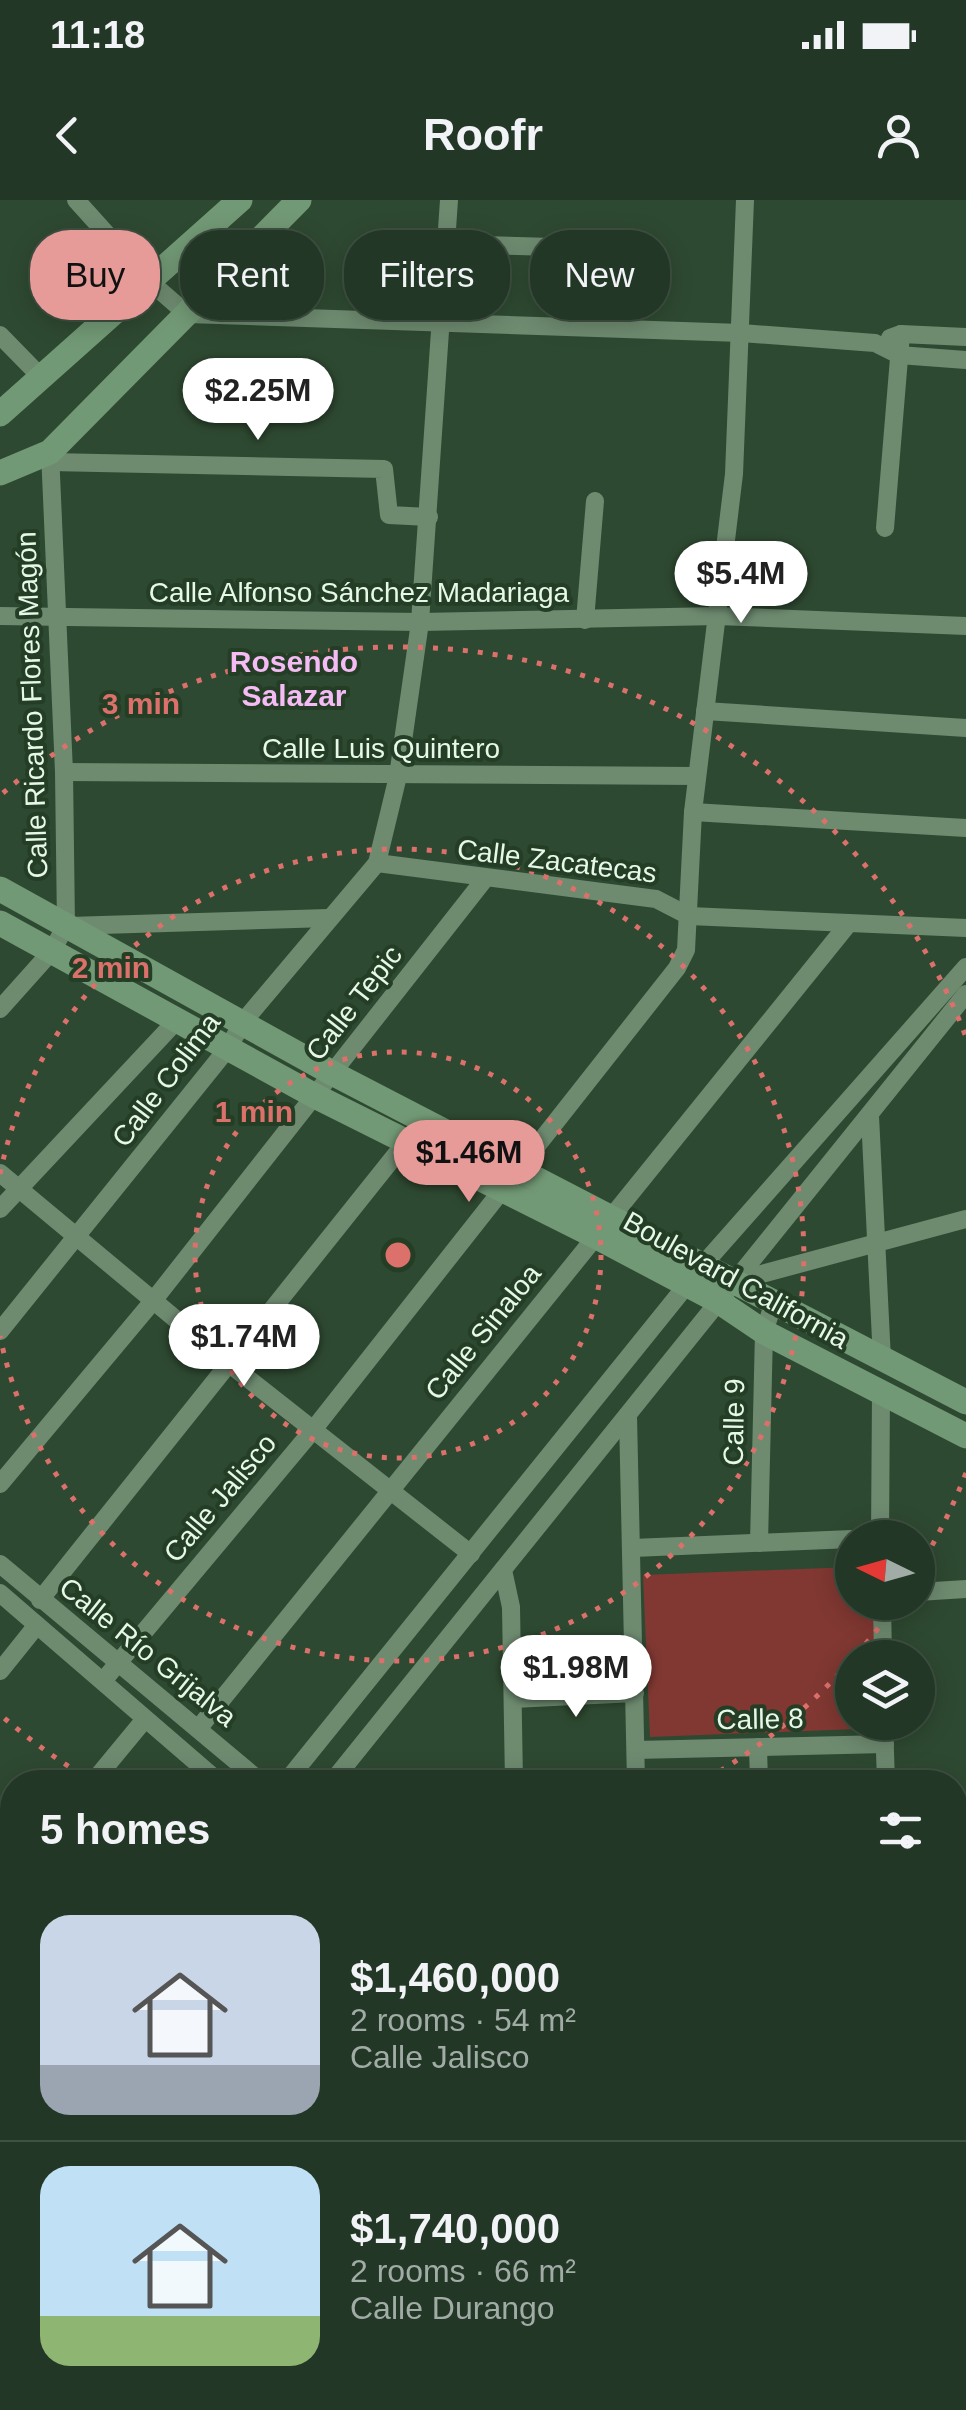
<!DOCTYPE html>
<meta charset="utf-8">
<style>
:root{--surface:#223725;--page:#2a3f2d;--text:#f1f3f6;--muted:#a2aca7;--line:#3f5142;--accent:#e69b98}
body{margin:0;font-family:Helvetica,sans-serif;background:var(--page);color:var(--text);height:100vh;display:flex;flex-direction:column;font-size:38px;white-space:nowrap}
*{box-sizing:border-box;margin:0}
p{font-size:32px;color:var(--muted)}
.icon{flex:none;width:55px;height:55px;fill:none;stroke:currentColor;stroke-width:2;stroke-linecap:round;stroke-linejoin:round}
.map{position:relative;flex:1;overflow:hidden}
.drawer{position:absolute;left:0px;top:1570px;width:968px;height:640px;display:flex;flex-direction:column;background:var(--surface);border-radius:40px 40px 0 0;box-shadow:0 5px 25px #0003,0 0 0 2px var(--line)}
.drawer>*{flex:none}
.banner{position:absolute;left:30px;top:30px;width:908px;height:90px;display:flex;gap:20px}
.needle{width:65px;rotate:275deg}
.buttons{position:absolute;left:835px;top:1320px;display:grid;gap:20px}
.buttons a{display:grid;place-items:center;width:100px;height:100px;border-radius:50%;background:var(--surface);box-shadow:0 5px 25px #0003,0 0 0 2px var(--line);font-size:50px}
.price{position:absolute;translate:-50% -85px;padding:0 22px;border-radius:35px;background:#fff;color:#222;font-size:32px;line-height:65px;filter:drop-shadow(0 2px 5px #0008)}
.price::after{content:'';position:absolute;left:50%;top:60px;width:30px;height:22px;margin-left:-15px;background:inherit;clip-path:polygon(0 0,100% 0,50% 100%)}
.price.on{background:var(--accent);color:#111}
ul{padding:0;list-style:none}
li{display:flex;align-items:center;gap:30px;height:250px;padding:0 40px}
li+li{border-top:2px solid var(--line)}
li span{display:grid;place-items:center;flex:none;width:280px;height:200px;border-radius:30px;color:#555}
li>.icon{margin-inline-start:auto}
span .icon{width:120px;height:120px;fill:#fffc;stroke-width:1}
li b{font-size:42px}
h2{display:flex;justify-content:space-between;align-items:center;height:120px;padding:0 40px;font-size:42px}
.chip{padding:0 35px;border-radius:40px;background:var(--surface);box-shadow:0 5px 25px #0003,0 0 0 2px var(--line);font-size:35px;line-height:90px}
.chip.on{background:var(--accent);color:#111}
.status{display:flex;justify-content:space-between;align-items:center;height:70px;padding:0 50px;background:var(--surface);direction:ltr}
.status svg{height:28px;fill:currentColor}
header{display:flex;justify-content:space-between;align-items:center;height:130px;padding:0 40px;background:var(--surface);font-size:45px;font-weight:800}
.map>svg:first-child{display:block}
</style>
<div class="status"><b>11:18</b><svg viewBox="0 0 49 12"><path d="M0 12V9h3v3zM5 12V6h3v6zM10 12V3h3v9zM15 12V0h3v12zM26 1h20v11H26zM47 4h2v5h-2z"/></svg></div>
<header><svg class="icon" aria-label="back" viewBox="0 0 24 24"><path d="M15 5l-7 7 7 7"/></svg>Roofr<svg class="icon" aria-label="person" viewBox="0 0 24 24"><circle cx="12" cy="8" r="4"/><path d="M4 21q1-7 8-7t8 7"/></svg></header>
<div class="map">
<svg width="966" height="2210" viewBox="0 0 966 2210">
<rect width="100%" height="100%" fill="#2e4931"/>
<polygon fill="#813832" points="852,1367 852,1402 876,1403 878,1457 852,1458 852,1522 881,1523 881,1528 650,1537 643,1375"/>
<g fill="none" stroke-linecap="round" stroke-linejoin="round">
<g stroke="#6e8b70" stroke-width="18">
<polyline points="76,0 149,81 187,114 741,133 875,143 899,155 966,160"/>
<polyline points="447,44 553,47"/>
<polyline points="0,135 40,176"/>
<polyline points="890,138 901,134 966,137"/>
<polyline points="50,262 384,269 389,315 429,317"/>
<polyline points="885,328 901,134"/>
<polyline points="0,416 420,422 718,416 966,426"/>
<polyline points="585,420 595,301"/>
<polyline points="705,511 966,528"/>
<polyline points="64,572 697,576"/>
<polyline points="693,612 966,628"/>
<polyline points="377,663 656,699 689,716 966,728"/>
<polyline points="69,726 328,718"/>
<polyline points="0,809 51,752 66,726 64,572 50,252"/>
<polyline points="870,916 882,1160"/>
<polyline points="0,973 232,1166 471,1354"/>
<polyline points="0,1009 178,819"/>
<polyline points="732,1082 966,1019"/>
<polyline points="0,1131 228,848 243,822 377,663 398,576 420,422 449,0"/>
<polyline points="628,1216 636,1582"/>
<polyline points="0,1284 153,1101 484,680"/>
<polyline points="880,1338 881,1192"/>
<polyline points="759,1343 764,1132 773,1105"/>
<polyline points="633,1348 852,1339"/>
<polyline points="0,1364 261,1582"/>
<polyline points="503,1370 511,1407 514,1582"/>
<polyline points="918,1392 966,1389"/>
<polyline points="0,1393 219,1582"/>
<polyline points="40,1400 405,943"/>
<polyline points="882,1402 883,1458"/>
<polyline points="0,1471 37,1425"/>
<polyline points="103,1481 313,1230 677,768 686,750 693,612 734,274 745,0"/>
<polyline points="513,1499 635,1493"/>
<polyline points="884,1522 886,1582"/>
<polyline points="198,1529 849,723"/>
<polyline points="758,1547 759,1582"/>
<polyline points="636,1550 885,1544"/>
<polyline points="93,1582 145,1519"/>
<polyline points="286,1582 702,1066 966,767"/>
<polyline points="332,1582 966,794"/>
<polyline points="955,1679 966,1663"/>
<polyline points="0,1698 12,1683"/>
<polyline points="0,1838 12,1847"/>
<polyline points="955,1883 966,1867"/>
<polyline points="0,1927 12,1911"/>
<polyline points="0,1996 12,1981"/>
<polyline points="955,1997 966,1998"/>
<polyline points="955,2023 966,2024"/>
<polyline points="0,2099 12,2084"/>
<polyline points="611,2198 628,2210"/>
<polyline points="49,2210 60,2198"/>
<polyline points="178,2210 188,2198"/>
<polyline points="310,2210 320,2198"/>
<polyline points="446,2210 456,2198"/>
<polyline points="579,2210 589,2198"/>
<polyline points="640,2210 641,2198"/>
<polyline points="747,2210 748,2198"/>
<polyline points="854,2210 855,2198"/>
</g>
<g stroke="#729975" stroke-width="25">
<polyline points="0,214 240,0"/>
<polyline points="0,273 50,252 299,0"/>
<polyline points="0,689 334,874 966,1202"/>
<polyline points="0,723 315,896 595,1036 718,1101 764,1132 966,1236"/>
</g>
</g>
<g fill="none" stroke="#dc706b" stroke-width="5" stroke-dasharray="5 10">
<circle cx="398" cy="1055" r="203"/>
<path d="M0 974A406 406 0 1 1 0 1136"/>
<path d="M966 1273A608 608 0 0 1 919 1368M896 1404A608 608 0 0 1 857 1454M850 1462A608 608 0 0 1 702 1582M94 1582A608 608 0 0 1 3 1517M3 593A608 608 0 0 1 966 837"/>
</g>
<g text-anchor="middle" dominant-baseline="central" stroke-width="8" stroke-linejoin="round" paint-order="stroke">
<g font-size="28" fill="#e7f7e8" stroke="#243e26">
<text x="359" y="392">Calle Alfonso Sánchez Madariaga</text>
<text transform="translate(32 505) rotate(-92)">Calle Ricardo Flores Magón</text>
<text x="381" y="548">Calle Luis Quintero</text>
<text transform="translate(557 661) rotate(7)">Calle Zacatecas</text>
<text transform="translate(354 803) rotate(-52)">Calle Tepic</text>
<text transform="translate(166 880) rotate(-53)">Calle Colima</text>
<text transform="translate(736 1080) rotate(29)">Boulevard California</text>
<text transform="translate(483 1132) rotate(-51)">Calle Sinaloa</text>
<text transform="translate(734 1222) rotate(-89)">Calle 9</text>
<text transform="translate(220 1298) rotate(-50)">Calle Jalisco</text>
<text transform="translate(148 1452) rotate(39)">Calle Río Grijalva</text>
<text transform="translate(760 1519) rotate(-1)">Calle 8</text>
</g>
<g font-size="30" font-weight="bold" fill="#f4bbf4" stroke="#243e26">
<text x="294" y="461">Rosendo<tspan x="294" dy="34">Salazar</tspan></text>
</g>
</g>
<circle cx="398" cy="1055" r="15" fill="#dc706b" stroke="#243e26" stroke-width="5"/>
<g font-size="30" text-anchor="middle" font-weight="bold" fill="#dc706b" stroke="#243e26" stroke-width="8" stroke-linejoin="round" paint-order="stroke">
<text x="141" y="514">3 min</text>
<text x="111" y="778">2 min</text>
<text x="254" y="922">1 min</text>
</g>
</svg>
<div class="buttons">
<a><svg class="needle" viewBox="-14 -14 28 28"><path d="M0-13l5 13h-10z" fill="#e53935"/><path d="M0 13l5-13h-10z" fill="#a2aca7"/></svg></a>
<a><svg class="icon" aria-label="layers" viewBox="0 0 24 24"><path d="M12 4l9 5-9 5-9-5zM3 14l9 5 9-5"/></svg></a>
</div>
<b class="price" style="left:258px;top:243px">$2.25M</b>
<b class="price" style="left:741px;top:426px">$5.4M</b>
<b class="price on" style="left:469px;top:1005px">$1.46M</b>
<b class="price" style="left:244px;top:1189px">$1.74M</b>
<b class="price" style="left:576px;top:1520px">$1.98M</b>
<div class="banner">
<a class="chip on">Buy</a>
<a class="chip">Rent</a>
<a class="chip">Filters</a>
<a class="chip">New</a>
</div>
<section class="drawer">
<h2>5 homes<svg class="icon" aria-label="filters" viewBox="0 0 24 24"><path d="M4 7h16M4 17h16"/><circle cx="9" cy="7" r="2"/><circle cx="15" cy="17" r="2"/></svg></h2>
<ul>
<li><span style="background:linear-gradient(#c9d6e8 75%,#9aa5b1 0)"><svg class="icon" aria-label="home" viewBox="0 0 24 24"><path d="M3 11l9-7 9 7M6 9v11h12V9"/></svg></span><div><b>$1,460,000</b><p>2 rooms · 54 m²</p><p>Calle Jalisco</p></div></li>
<li><span style="background:linear-gradient(#bfe0f5 75%,#8fb573 0)"><svg class="icon" aria-label="home" viewBox="0 0 24 24"><path d="M3 11l9-7 9 7M6 9v11h12V9"/></svg></span><div><b>$1,740,000</b><p>2 rooms · 66 m²</p><p>Calle Durango</p></div></li>
</ul>
</section>
</div>
